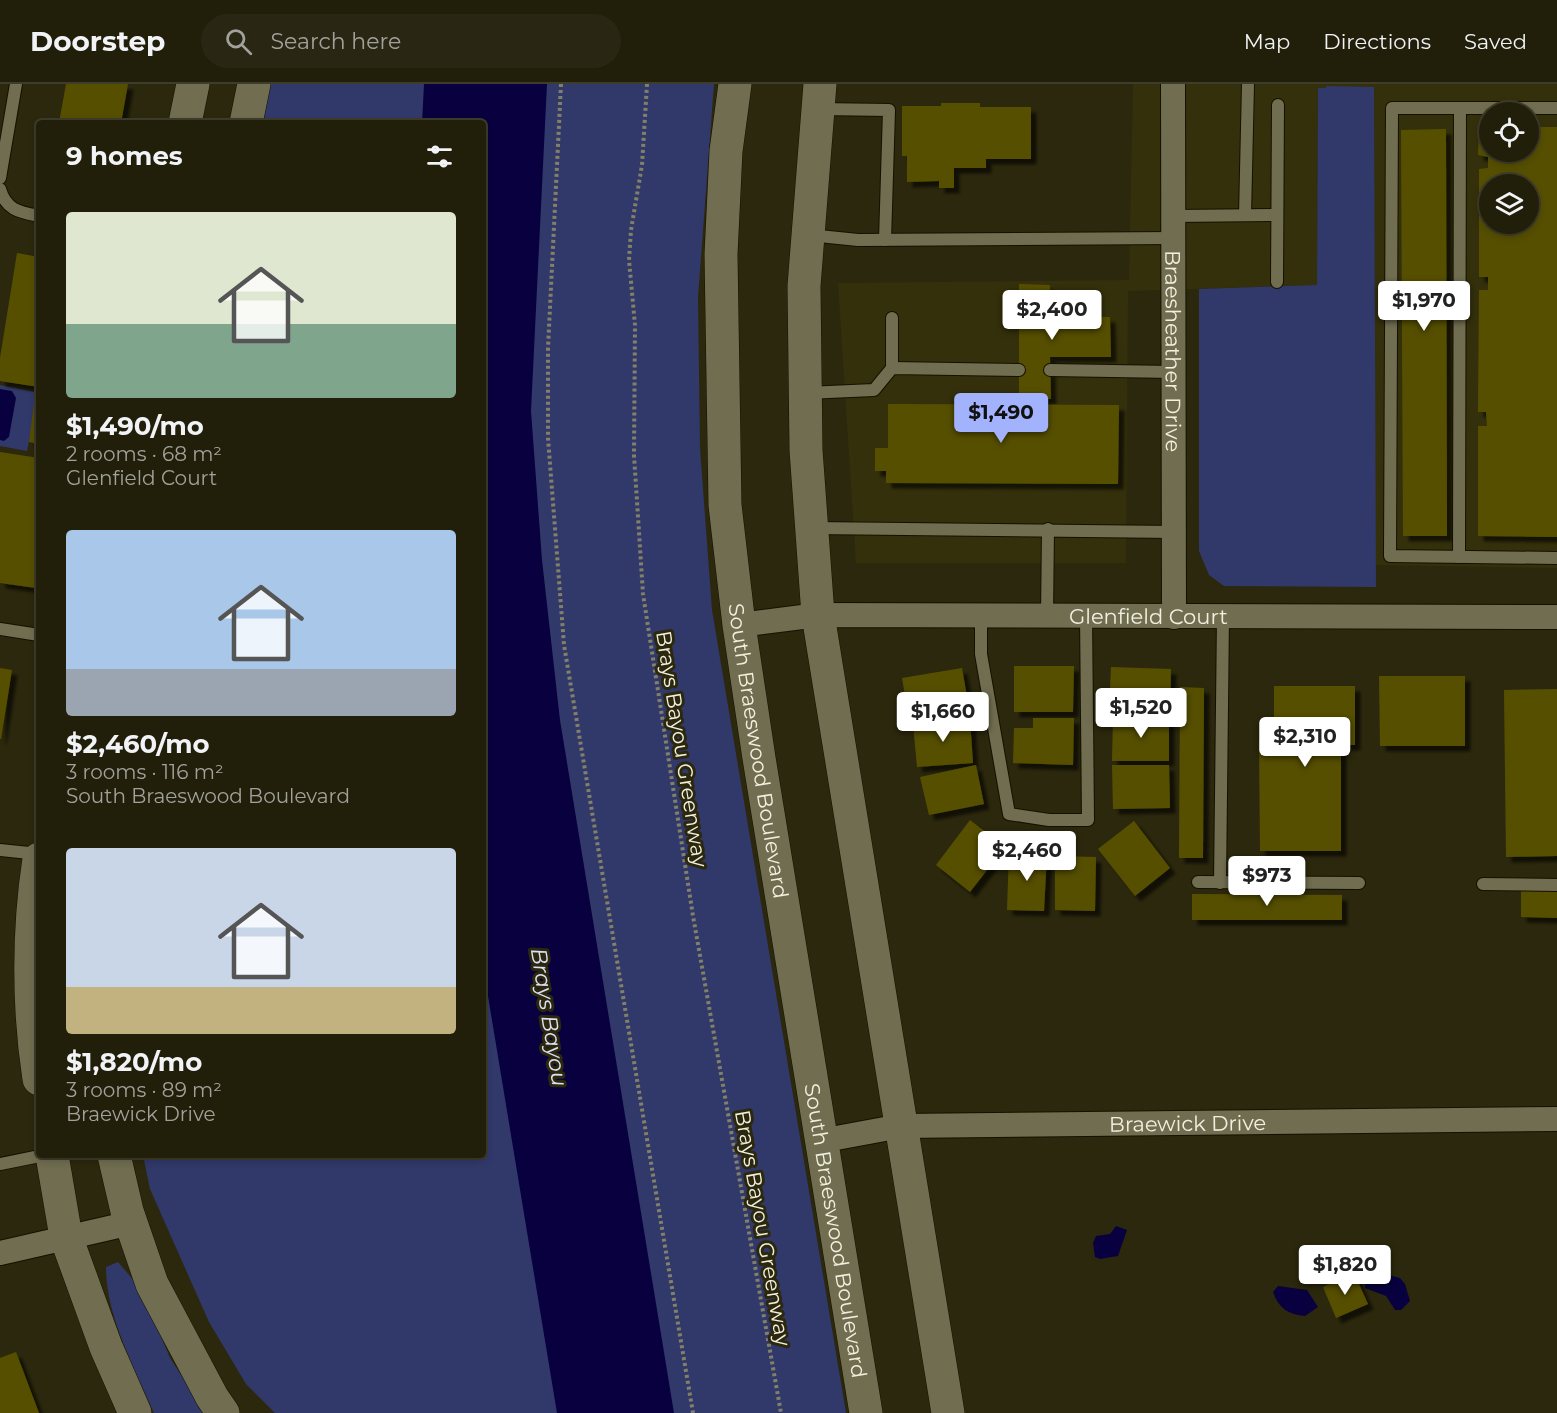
<!DOCTYPE html>
<meta charset="utf-8">
<style>
:root{--surface:#211e0a;--page:#292713;--text:#f1f3f6;--muted:#a2a29c;--line:#3e3c2b;--accent:#a2b2fd}
body{margin:0;font-family:Montserrat,sans-serif;background:var(--page);color:var(--text);height:100vh;display:flex;flex-direction:column;font-size:22px;white-space:nowrap}
*{box-sizing:border-box;margin:0}
p{font-size:20px;color:var(--muted)}
.icon{flex:none;width:33px;height:33px;fill:none;stroke:currentColor;stroke-width:2;stroke-linecap:round;stroke-linejoin:round}
.map{position:relative;flex:1;overflow:hidden}
.sheet{position:absolute;left:36px;top:36px;width:450px;height:1038px;display:flex;flex-direction:column;background:var(--surface);border-radius:6px;box-shadow:0 3px 9px #0003,0 0 0 2px var(--line)}
.sheet>*{flex:none}
.fabs{position:absolute;left:1479px;top:18px;display:grid;gap:12px}
.fabs a{display:grid;place-items:center;width:60px;height:60px;border-radius:50%;background:var(--surface);box-shadow:0 3px 9px #0003,0 0 0 2px var(--line);font-size:30px}
.price{position:absolute;translate:-50% -51px;padding:0 14px;border-radius:6px;background:#fff;color:#222;font-size:20px;line-height:39px;filter:drop-shadow(0 2px 3px #0008)}
.price::after{content:'';position:absolute;left:50%;top:36px;width:18px;height:14px;margin-left:-9px;background:inherit;clip-path:polygon(0 0,100% 0,50% 100%)}
.price.current{background:var(--accent);color:#111}
ul{padding:0;list-style:none}
li{display:grid;align-content:center;gap:12px;height:318px;padding:0 30px}
li span{display:grid;place-items:center;height:186px;border-radius:6px;color:#555}
li>.icon{margin-inline-start:auto}
span .icon{width:108px;height:108px;fill:#fffc;stroke-width:1}
li b{font-size:26px}
h2{display:flex;justify-content:space-between;align-items:center;height:72px;padding:0 30px;font-size:26px}
header{display:flex;align-items:center;gap:36px;box-sizing:border-box;height:84px;padding:0 30px;background:var(--surface);border-bottom:2px solid var(--line)}
header strong{font-size:28px}
nav{display:flex;gap:33px;margin-inline-start:auto;font-size:21px}
.search{width:420px;height:54px;background:var(--page);display:flex;align-items:center;gap:15px;box-sizing:border-box;padding:0 21px;border-radius:33px;color:var(--muted);font-size:22px}
.map>svg:first-child{display:block}
</style>
<header>
<strong>Doorstep</strong>
<div class="search"><svg class="icon" aria-label="search" viewBox="0 0 24 24"><circle cx="10" cy="10" r="6"/><path d="M15 15l6 6"/></svg>Search here</div>
<nav><a>Map</a><a>Directions</a><a>Saved</a></nav>
</header>
<div class="map">
<svg width="1557" height="1329" viewBox="0 0 1557 1329">
<defs>
<filter id="shadow"><feDropShadow dx="5.5" dy="5.5" stdDeviation="1.5" flood-color="#0009"/></filter>
</defs>
<rect width="100%" height="100%" fill="#2c280d"/>
<path fill="#34300b" fill-rule="evenodd" d="M 1133,0 L 1557,0 L 1557,484 L 1375,481 L 1374,3 L 1318,5 L 1317,201 L 1128,207 L 1126,479 L 856,479 L 838,199 L 1129,196 ZM 1490,28 L 1528,28 L 1528,68 L 1490,68 ZM 1490,100 L 1528,100 L 1528,140 L 1490,140 Z"/>
<g fill="#31396a">
<polygon points="270,0 714,0 698,213 700,364 712,526 846,1329 275,1329 246,1300 209,1238 150,1105 143,1071 483,1071 483,39 262,39"/>
<polygon points="1326,2 1374,3 1376,503 1224,502 1209,491 1199,467 1199,205 1317,201 1318,4 1326,4"/>
<polygon points="0,301 39,309 27,367 0,362"/>
<path d="M 118,1178 L 141,1205 L 170,1274 L 206,1329 L 154,1329 C 135,1284 106,1233 106,1183 Z"/>
</g>
<g fill="#09013f">
<polygon points="424,0 547,0 531,327 542,476 560,636 674,1329 557,1329 483,882 483,39 422,39"/>
<polygon points="0,305 12,307 16,314 9,353 4,357 0,356"/>
<polygon points="1116,1142 1127,1146 1118,1172 1100,1175 1095,1173 1093,1159 1096,1152 1110,1150"/>
<polygon points="1373,1187 1400,1194 1405,1200 1410,1217 1401,1226 1395,1226 1386,1212 1365,1204 1366,1190"/>
<path d="M 1278,1202 L 1307,1206 L 1318,1223 L 1305,1232 C 1289,1231 1278,1224 1273,1208 Z"/>
</g>
<g fill="#575006" fill-rule="evenodd" filter="url(#shadow)">
<polygon points="66,0 128,0 121,39 59,39"/>
<polygon points="941,19 980,19 980,23 1031,23 1031,75 986,75 986,84 954,84 954,104 939,104 939,97 907,98 907,72 902,72 902,22 941,22"/>
<path d="M 1528,43 L 1557,43 L 1557,453 L 1478,452 L 1478,342 L 1487,342 L 1486,328 L 1478,328 L 1479,206 L 1488,206 L 1488,193 L 1479,193 L 1479,85 L 1488,84 L 1488,73 L 1478,71 L 1479,44 L 1490,44 L 1490,68 L 1528,68 ZM 1490,100 L 1528,100 L 1528,140 L 1490,140 Z"/>
<polygon points="1446,45 1447,452 1403,452 1401,46"/>
<polygon points="17,169 39,173 39,303 0,297 0,274"/>
<polygon points="1019,200 1050,201 1050,243 1073,243 1089,233 1110,233 1111,273 1050,273 1051,315 1019,315"/>
<polygon points="34,320 39,320 39,360 29,358"/>
<polygon points="888,320 1119,321 1118,400 886,399 886,387 875,387 875,364 888,364"/>
<polygon points="0,368 39,374 39,481 36,504 0,499"/>
<polygon points="1014,582 1074,582 1073,628 1014,628"/>
<polygon points="1111,583 1171,585 1170,630 1109,629"/>
<polygon points="0,584 12,586 1,655 0,655"/>
<polygon points="962,584 970,630 910,640 902,594"/>
<polygon points="1379,592 1465,592 1465,662 1380,662"/>
<polygon points="1274,602 1355,602 1355,661 1341,661 1341,767 1260,767 1259,656 1274,656"/>
<polygon points="1180,603 1204,604 1203,774 1179,774"/>
<polygon points="1557,605 1557,772 1506,773 1504,606"/>
<polygon points="1113,633 1169,633 1169,677 1112,677"/>
<polygon points="1033,634 1074,634 1073,681 1013,679 1014,644 1033,644"/>
<polygon points="970,635 973,679 917,683 913,640"/>
<polygon points="976,681 984,720 929,731 920,693"/>
<polygon points="1112,681 1169,681 1170,724 1113,725"/>
<polygon points="970,736 1005,763 970,808 936,781"/>
<polygon points="1134,737 1170,784 1135,812 1098,765"/>
<polygon points="1009,768 1047,770 1044,827 1007,826"/>
<polygon points="1055,772 1096,773 1095,827 1055,826"/>
<polygon points="1521,806 1557,807 1557,834 1521,833"/>
<polygon points="1192,810 1342,811 1342,836 1192,836"/>
<polygon points="1354,1189 1368,1220 1336,1234 1323,1203"/>
<polygon points="16,1268 39,1329 0,1329 0,1274"/>
</g>
<g fill="none" stroke-linecap="round" stroke-linejoin="round">
<defs>
<g id="service">
<polyline points="1557,24 1392,24 1390,472 1557,474"/>
<polyline points="819,25 889,26 885,156"/>
<polyline points="0,94 16,0"/>
<path d="M 0,105 C 6,126 19,128 39,132"/>
<polyline points="1245,131 1248,0"/>
<polyline points="1174,132 1277,131"/>
<polyline points="809,151 858,156 1174,154"/>
<polyline points="1277,198 1278,21"/>
<polyline points="892,284 892,234"/>
<polyline points="1050,286 1173,288"/>
<polyline points="806,309 874,306 892,284 1019,286"/>
<polyline points="813,444 1174,448"/>
<polyline points="1459,473 1460,24"/>
<polyline points="981,532 981,570 1009,730 1049,736 1088,736 1086,531"/>
<polyline points="1047,532 1048,445"/>
<polyline points="0,545 39,551"/>
<polyline points="0,766 39,770"/>
<polyline points="1198,798 1359,799"/>
<polyline points="1220,799 1223,533"/>
<polyline points="1483,800 1557,801"/>
<polyline points="0,1080 45,1071"/>
</g>
<g id="minor">
<path id="s1" d="M 1173,0 L 1174,533"/>
<path id="s2" d="M 739,541 L 818,531 L 1557,533"/>
<path id="s3" d="M 820,1057 L 901,1042 L 1557,1035"/>
<polyline points="0,1169 131,1139"/>
</g>
<g id="secondary">
<path id="s4" d="M 735,0 L 726,67 L 721,170 L 725,421 L 739,541 L 759,674 L 866,1329"/>
<polyline points="820,0 804,202 806,366 818,531 948,1329"/>
<polyline points="185,39 193,0"/>
<polyline points="246,39 254,0"/>
<path d="M 39,775 C 28,846 28,924 39,995"/>
<polyline points="52,1071 66,1153 106,1263 135,1329"/>
<polyline points="114,1071 127,1127 152,1200 212,1313 223,1329"/>
</g>
</defs>
<use href="#service" stroke="#141100" stroke-width="14"/>
<use href="#minor" stroke="#141100" stroke-width="26"/>
<use href="#secondary" stroke="#141100" stroke-width="34"/>
<g stroke="#83806a" stroke-width="4" stroke-dasharray="3 3" stroke-linecap="butt">
<polyline points="561,0 548,264 548,354 564,561 693,1329"/>
<polyline points="647,0 642,81 631,146 629,176 635,241 634,371 643,510 693,832 781,1329"/>
</g>
<use href="#service" stroke="#706d50" stroke-width="12"/>
<use href="#minor" stroke="#706d50" stroke-width="24"/>
<use href="#secondary" stroke="#706d50" stroke-width="33"/>
</g>
<g text-anchor="middle" dominant-baseline="central" stroke-width="6" stroke-linejoin="round" paint-order="stroke">
<g font-size="21" fill="#f1f0df" stroke="#2c280d">
<text stroke="none"><textPath href="#s1" startOffset="267">Braesheather Drive</textPath></text>
<text stroke="none"><textPath href="#s2" startOffset="410">Glenfield Court</textPath></text>
<text transform="translate(682 665) rotate(81)">Brays Bayou Greenway</text>
<text stroke="none"><textPath href="#s4" startOffset="670">South Braeswood Boulevard</textPath></text>
<text stroke="none"><textPath href="#s3" startOffset="369">Braewick Drive</textPath></text>
<text transform="translate(763 1144) rotate(80)">Brays Bayou Greenway</text>
<text stroke="none"><textPath href="#s4" startOffset="1156">South Braeswood Boulevard</textPath></text>
</g>
<g font-size="22" font-style="italic" fill="#dce1f5" stroke="#2c280d">
<text transform="translate(549 933) rotate(81)">Brays Bayou</text>
</g>
</g>
</svg>
<div class="fabs">
<a><svg class="icon" aria-label="locate" viewBox="0 0 24 24"><circle cx="12" cy="12" r="6"/><path d="M12 2v4M12 18v4M2 12h4M18 12h4"/></svg></a>
<a><svg class="icon" aria-label="layers" viewBox="0 0 24 24"><path d="M12 4l9 5-9 5-9-5zM3 14l9 5 9-5"/></svg></a>
</div>
<b class="price" style="left:1424px;top:248px">$1,970</b>
<b class="price" style="left:1052px;top:257px">$2,400</b>
<b class="price current" style="left:1001px;top:360px">$1,490</b>
<b class="price" style="left:1141px;top:655px">$1,520</b>
<b class="price" style="left:943px;top:659px">$1,660</b>
<b class="price" style="left:1305px;top:684px">$2,310</b>
<b class="price" style="left:1027px;top:798px">$2,460</b>
<b class="price" style="left:1267px;top:823px">$973</b>
<b class="price" style="left:1345px;top:1212px">$1,820</b>
<section class="sheet">
<h2>9 homes<svg class="icon" aria-label="filters" viewBox="0 0 24 24"><path d="M4 7h16M4 17h16"/><circle cx="9" cy="7" r="2"/><circle cx="15" cy="17" r="2"/></svg></h2>
<ul>
<li><span style="background:linear-gradient(#dfe7d0 60%,#7fa58c 0)"><svg class="icon" aria-label="home" viewBox="0 0 24 24"><path d="M3 11l9-7 9 7M6 9v11h12V9"/></svg></span><div><b>$1,490/mo</b><p>2 rooms · 68 m²</p><p>Glenfield Court</p></div></li>
<li><span style="background:linear-gradient(#a9c7e8 75%,#9aa5b1 0)"><svg class="icon" aria-label="home" viewBox="0 0 24 24"><path d="M3 11l9-7 9 7M6 9v11h12V9"/></svg></span><div><b>$2,460/mo</b><p>3 rooms · 116 m²</p><p>South Braeswood Boulevard</p></div></li>
<li><span style="background:linear-gradient(#c9d6e8 75%,#c2b280 0)"><svg class="icon" aria-label="home" viewBox="0 0 24 24"><path d="M3 11l9-7 9 7M6 9v11h12V9"/></svg></span><div><b>$1,820/mo</b><p>3 rooms · 89 m²</p><p>Braewick Drive</p></div></li>
</ul>
</section>
</div>
